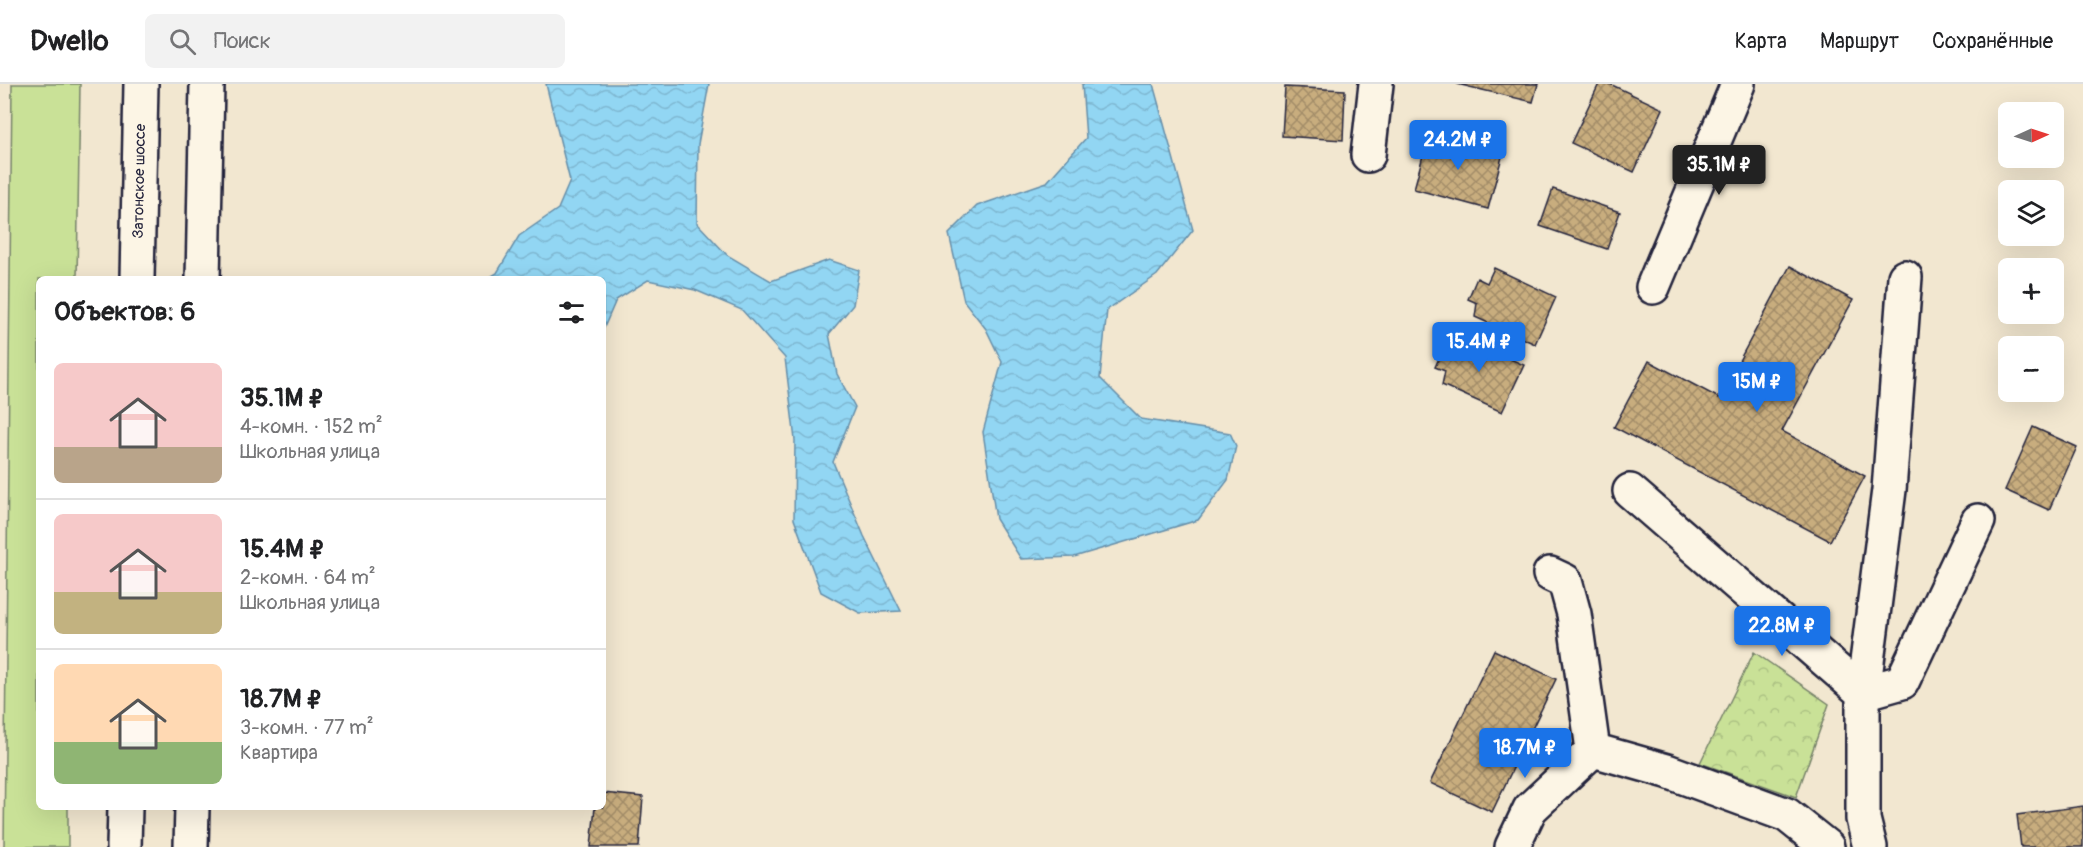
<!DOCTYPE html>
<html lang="ru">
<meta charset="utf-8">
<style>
:root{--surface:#fff;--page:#f2f2f2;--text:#202124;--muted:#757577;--line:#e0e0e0;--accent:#1a73e8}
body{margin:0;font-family:Pangolin,sans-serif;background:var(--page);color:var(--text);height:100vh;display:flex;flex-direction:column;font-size:22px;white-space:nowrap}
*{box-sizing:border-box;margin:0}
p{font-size:20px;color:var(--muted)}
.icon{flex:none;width:33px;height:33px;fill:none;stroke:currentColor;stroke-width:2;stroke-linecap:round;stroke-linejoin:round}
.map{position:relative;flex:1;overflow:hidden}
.sheet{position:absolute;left:36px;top:192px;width:570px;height:534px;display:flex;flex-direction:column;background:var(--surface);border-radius:9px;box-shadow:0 6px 24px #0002}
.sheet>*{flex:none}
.needle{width:39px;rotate:87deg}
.buttons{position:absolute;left:1998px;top:18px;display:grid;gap:12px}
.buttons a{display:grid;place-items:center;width:66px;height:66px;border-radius:9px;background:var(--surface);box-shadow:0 6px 24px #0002;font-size:30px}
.price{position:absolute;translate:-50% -51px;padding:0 14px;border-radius:6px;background:var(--accent);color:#fff;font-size:20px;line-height:39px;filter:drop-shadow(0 2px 3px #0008)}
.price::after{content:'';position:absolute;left:50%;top:36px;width:18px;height:14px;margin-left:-9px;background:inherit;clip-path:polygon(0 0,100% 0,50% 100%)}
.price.on{background:#222;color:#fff}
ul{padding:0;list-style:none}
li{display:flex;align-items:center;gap:18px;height:150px;padding:0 18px}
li+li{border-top:2px solid var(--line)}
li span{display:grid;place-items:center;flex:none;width:168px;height:120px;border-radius:9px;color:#555}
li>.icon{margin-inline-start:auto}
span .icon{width:72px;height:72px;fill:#fffc;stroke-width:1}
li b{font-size:26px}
h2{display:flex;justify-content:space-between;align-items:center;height:72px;padding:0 18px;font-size:26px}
header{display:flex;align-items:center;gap:36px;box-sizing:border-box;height:84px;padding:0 30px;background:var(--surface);border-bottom:2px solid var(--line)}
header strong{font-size:28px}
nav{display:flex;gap:33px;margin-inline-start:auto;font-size:21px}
.search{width:420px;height:54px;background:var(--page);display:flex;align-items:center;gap:15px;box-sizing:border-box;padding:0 21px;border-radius:9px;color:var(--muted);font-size:22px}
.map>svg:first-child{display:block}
</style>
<header>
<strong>Dwello</strong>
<div class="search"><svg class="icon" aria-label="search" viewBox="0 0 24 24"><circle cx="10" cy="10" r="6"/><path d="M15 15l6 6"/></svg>Поиск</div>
<nav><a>Карта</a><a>Маршрут</a><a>Сохранённые</a></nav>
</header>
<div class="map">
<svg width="2083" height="763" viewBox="0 0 2083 763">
<defs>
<pattern id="park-crowns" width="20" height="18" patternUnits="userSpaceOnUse" patternTransform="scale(1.5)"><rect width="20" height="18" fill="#c9e197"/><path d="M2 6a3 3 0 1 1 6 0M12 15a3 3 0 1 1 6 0" fill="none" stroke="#acc183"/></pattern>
<pattern id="water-waves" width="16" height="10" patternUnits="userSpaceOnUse" patternTransform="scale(1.5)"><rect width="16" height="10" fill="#92d6f3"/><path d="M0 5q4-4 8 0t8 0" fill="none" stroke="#7eb7d1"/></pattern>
<pattern id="building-cross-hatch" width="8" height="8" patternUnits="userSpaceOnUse" patternTransform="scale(1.5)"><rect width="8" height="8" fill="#c8ad7e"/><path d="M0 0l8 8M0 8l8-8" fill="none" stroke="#a28c68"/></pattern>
</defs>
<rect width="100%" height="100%" fill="#f2e7d0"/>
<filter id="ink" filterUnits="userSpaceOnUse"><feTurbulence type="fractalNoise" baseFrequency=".0167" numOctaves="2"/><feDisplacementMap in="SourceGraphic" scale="12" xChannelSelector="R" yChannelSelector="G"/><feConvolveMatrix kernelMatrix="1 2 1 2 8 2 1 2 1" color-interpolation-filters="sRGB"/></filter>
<g filter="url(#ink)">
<polygon fill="#c9e197" stroke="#768269" stroke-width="1.5" points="12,0 80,0 77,195 39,195 39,723 68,723 68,763 4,763"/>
<polygon fill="url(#park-crowns)" stroke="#768269" stroke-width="1.5" points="1754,568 1829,620 1796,713 1700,679"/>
<g fill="url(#water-waves)" stroke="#658ea9" stroke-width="1.5">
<polygon points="546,0 709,0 698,60 697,139 727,171 771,197 829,176 859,186 853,221 829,250 837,290 855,323 833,378 864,452 901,527 860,529 821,508 794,435 795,356 785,274 742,226 695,206 648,196 616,216 603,246 603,195 487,195 497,189 519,152 558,125 570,97"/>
<polygon points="1082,0 1153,0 1193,146 1157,191 1107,226 1100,294 1141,335 1230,349 1236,362 1228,396 1198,436 1074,473 1021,475 996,435 983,348 1002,278 986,245 964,217 949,150 977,122 1047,98 1086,54"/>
</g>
<g fill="url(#building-cross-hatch)" stroke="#22223b" stroke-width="1.5">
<polygon points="1457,0 1538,0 1533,18"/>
<polygon points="1599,0 1610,0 1663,25 1634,88 1571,59"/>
<polygon points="1285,3 1345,6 1343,56 1282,52"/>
<polygon points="1429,49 1503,69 1488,125 1414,105"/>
<polygon points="1553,105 1620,128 1607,165 1540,142"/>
<polygon points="1790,182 1853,216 1782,347 1865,392 1830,457 1614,343 1649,277 1719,314"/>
<polygon points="1494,184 1556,213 1535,260 1475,233 1477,219 1468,215 1477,194 1487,199"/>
<polygon points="1461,253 1524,281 1502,328 1442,301 1445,287 1435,283 1444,263 1454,267"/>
<polygon points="2033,343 2077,363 2049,426 2005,406"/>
<polygon points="1494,566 1556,595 1492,728 1430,699"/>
<polygon points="603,709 643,713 639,763 591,763 595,723 603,723"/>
<polygon points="2083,722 2083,763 2021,763 2017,731"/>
</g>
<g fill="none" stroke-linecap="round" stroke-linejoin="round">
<defs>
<g id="minor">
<polyline points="1368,71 1376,0"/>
<polyline points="1905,193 1889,406 1863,609 1902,598 1978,437"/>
<polyline points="1653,203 1738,0"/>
<polyline points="1630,407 1863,609 1863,735 1870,763"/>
<polyline points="1550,490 1565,497 1574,530 1593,666 1667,687 1787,731 1827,763"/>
<polyline points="1512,763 1530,725 1593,666"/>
</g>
<g id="major">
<path id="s1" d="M 137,195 L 141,0"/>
<polyline points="203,195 207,0"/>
<polyline points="124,763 125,723"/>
<polyline points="191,763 192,723"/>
</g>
</defs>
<use href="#minor" stroke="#22223b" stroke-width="38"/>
<use href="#major" stroke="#22223b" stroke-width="38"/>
<use href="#minor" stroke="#fcf5e5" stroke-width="33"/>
<use href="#major" stroke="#fcf5e5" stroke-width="33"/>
</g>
</g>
<g text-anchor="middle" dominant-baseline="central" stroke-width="5" stroke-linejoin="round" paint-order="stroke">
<g font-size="15" fill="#22223b" stroke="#fcf5e5">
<text stroke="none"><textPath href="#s1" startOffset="98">Затонское шоссе</textPath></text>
</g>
</g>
</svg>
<div class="buttons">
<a><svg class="needle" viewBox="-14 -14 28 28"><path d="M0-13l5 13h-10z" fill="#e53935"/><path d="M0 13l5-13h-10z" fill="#757577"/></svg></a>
<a><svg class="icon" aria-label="layers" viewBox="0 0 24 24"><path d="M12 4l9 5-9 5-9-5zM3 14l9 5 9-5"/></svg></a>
<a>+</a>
<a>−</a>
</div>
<b class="price" style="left:1458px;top:87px">24.2M ₽</b>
<b class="price on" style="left:1719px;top:112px">35.1M ₽</b>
<b class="price" style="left:1479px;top:289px">15.4M ₽</b>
<b class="price" style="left:1757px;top:329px">15M ₽</b>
<b class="price" style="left:1782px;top:573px">22.8M ₽</b>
<b class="price" style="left:1525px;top:695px">18.7M ₽</b>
<section class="sheet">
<h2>Объектов: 6<svg class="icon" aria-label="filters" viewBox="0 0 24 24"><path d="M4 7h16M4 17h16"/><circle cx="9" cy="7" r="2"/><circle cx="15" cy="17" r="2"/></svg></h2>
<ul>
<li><span style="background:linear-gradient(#f6c9c9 70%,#b9a48a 0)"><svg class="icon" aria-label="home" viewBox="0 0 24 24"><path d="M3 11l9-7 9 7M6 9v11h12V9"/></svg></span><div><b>35.1M ₽</b><p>4-комн. · 152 m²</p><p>Школьная улица</p></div></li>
<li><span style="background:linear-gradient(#f6c9c9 65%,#c2b280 0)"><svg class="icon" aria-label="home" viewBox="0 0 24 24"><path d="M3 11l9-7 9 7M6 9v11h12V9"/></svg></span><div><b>15.4M ₽</b><p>2-комн. · 64 m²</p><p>Школьная улица</p></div></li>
<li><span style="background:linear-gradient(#ffd9b3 65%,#8fb573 0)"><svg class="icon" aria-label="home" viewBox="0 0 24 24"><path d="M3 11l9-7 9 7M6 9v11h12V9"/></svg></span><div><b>18.7M ₽</b><p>3-комн. · 77 m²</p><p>Квартира</p></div></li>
</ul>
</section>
</div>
